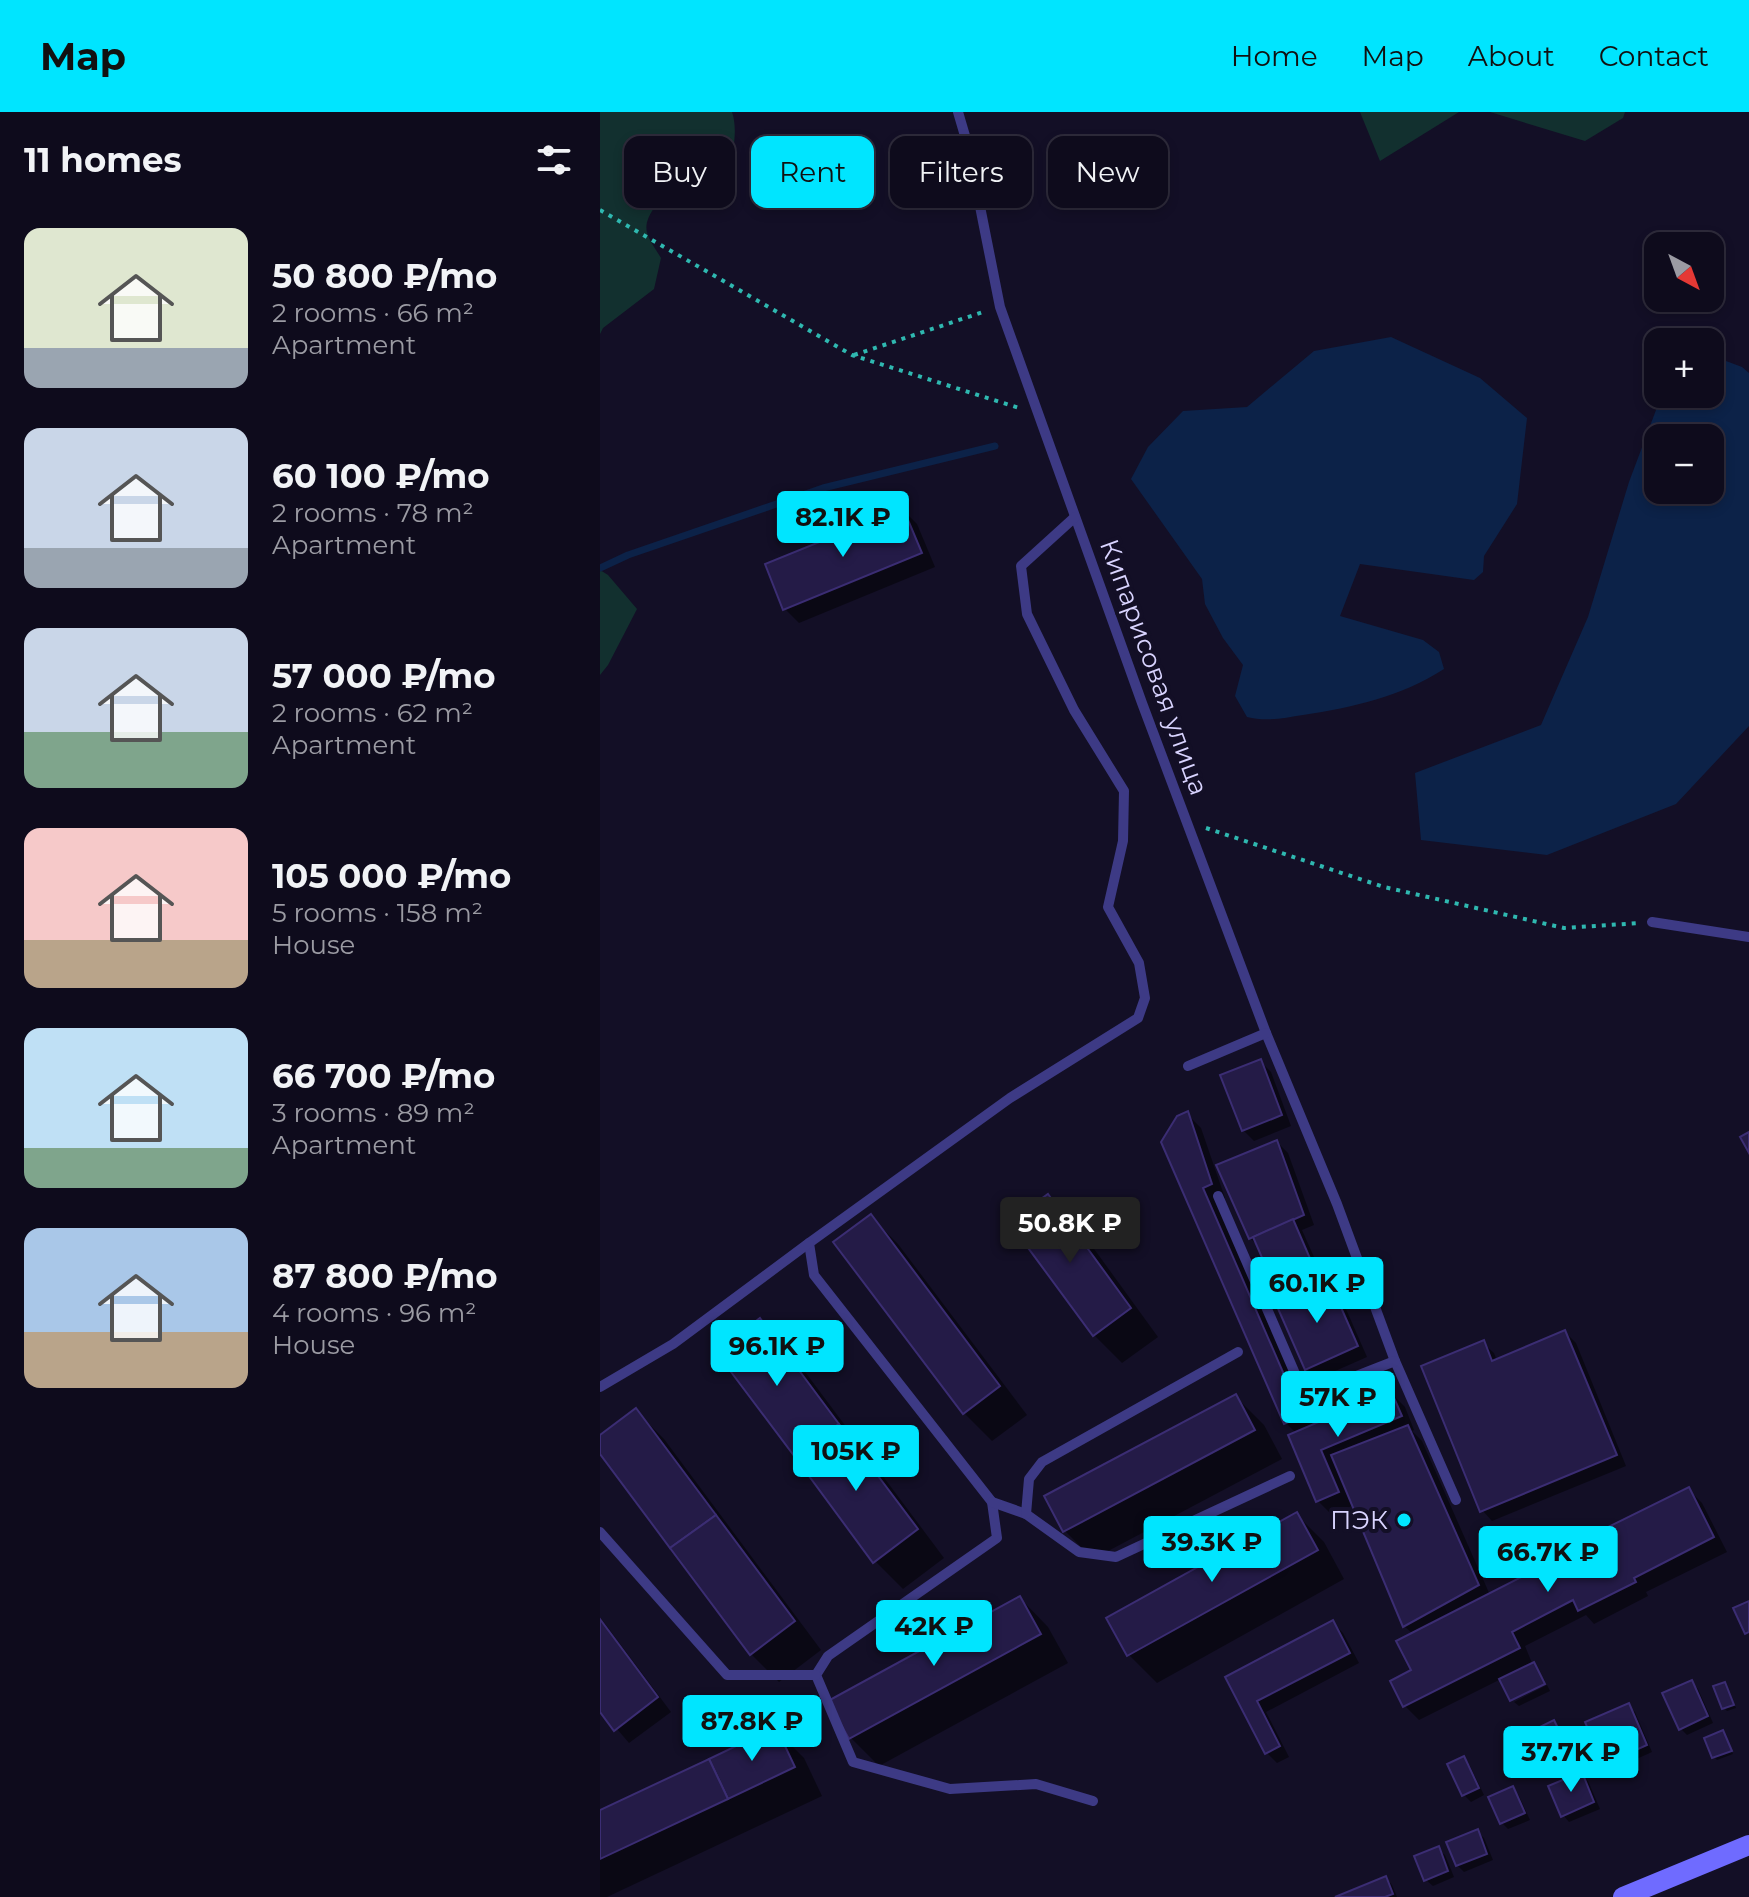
<!DOCTYPE html>
<meta charset="utf-8">
<style>
:root{--surface:#0e0b1c;--page:#171425;--text:#f1f3f6;--muted:#9b9ba3;--line:#2e2b3b;--accent:#00e5ff}
body{margin:0;font-family:Montserrat,sans-serif;background:var(--page);color:var(--text);height:100vh;display:flex;flex-direction:column;font-size:30px;white-space:nowrap}
*{box-sizing:border-box;margin:0}
p{font-size:26px;color:var(--muted)}
.icon{flex:none;width:44px;height:44px;fill:none;stroke:currentColor;stroke-width:2;stroke-linecap:round;stroke-linejoin:round}
.map{position:relative;flex:1;overflow:hidden}
.panel{display:flex;flex-direction:column;background:var(--surface);width:600px}
.panel>*{flex:none}
.guide{position:absolute;left:24px;top:24px;width:760px;height:72px;display:flex;gap:16px}
.needle{width:52px;rotate:139deg}
.tools{position:absolute;left:1044px;top:120px;display:grid;gap:16px}
.tools a{display:grid;place-items:center;width:80px;height:80px;border-radius:16px;background:var(--surface);box-shadow:0 4px 12px #0003,0 0 0 2px var(--line);font-size:40px}
.price{position:absolute;translate:-50% -68px;padding:0 18px;border-radius:8px;background:var(--accent);color:#111;font-size:26px;line-height:52px;filter:drop-shadow(0 2px 4px #0008)}
.price::after{content:'';position:absolute;left:50%;top:48px;width:24px;height:18px;margin-left:-12px;background:inherit;clip-path:polygon(0 0,100% 0,50% 100%)}
.price.current{background:#222;color:#fff}
ul{padding:0;list-style:none}
li{display:flex;align-items:center;gap:24px;height:200px;padding:0 24px}
li span{display:grid;place-items:center;flex:none;width:224px;height:160px;border-radius:16px;color:#555}
li>.icon{margin-inline-start:auto}
span .icon{width:96px;height:96px;fill:#fffc;stroke-width:1}
li b{font-size:34px}
h2{display:flex;justify-content:space-between;align-items:center;height:96px;padding:0 24px;font-size:34px}
.tag{padding:0 28px;border-radius:16px;background:var(--surface);box-shadow:0 4px 12px #0003,0 0 0 2px var(--line);font-size:28px;line-height:72px}
.tag.current{background:var(--accent);color:#111}
header{display:flex;align-items:center;gap:48px;box-sizing:border-box;height:112px;padding:0 40px;background:var(--accent);color:#111}
header strong{font-size:38px}
nav{display:flex;gap:44px;margin-inline-start:auto;font-size:28px}
main{display:flex;flex:1;min-height:0}
.map>svg:first-child{display:block}
</style>
<header>
<strong>Map</strong>
<nav><a>Home</a><a>Map</a><a>About</a><a>Contact</a></nav>
</header>
<main>
<section class="panel">
<h2>11 homes<svg class="icon" aria-label="filters" viewBox="0 0 24 24"><path d="M4 7h16M4 17h16"/><circle cx="9" cy="7" r="2"/><circle cx="15" cy="17" r="2"/></svg></h2>
<ul>
<li><span style="background:linear-gradient(#dfe7d0 75%,#9aa5b1 0)"><svg class="icon" aria-label="home" viewBox="0 0 24 24"><path d="M3 11l9-7 9 7M6 9v11h12V9"/></svg></span><div><b>50 800 ₽/mo</b><p>2 rooms · 66 m²</p><p>Apartment</p></div></li>
<li><span style="background:linear-gradient(#c9d6e8 75%,#9aa5b1 0)"><svg class="icon" aria-label="home" viewBox="0 0 24 24"><path d="M3 11l9-7 9 7M6 9v11h12V9"/></svg></span><div><b>60 100 ₽/mo</b><p>2 rooms · 78 m²</p><p>Apartment</p></div></li>
<li><span style="background:linear-gradient(#c9d6e8 65%,#7fa58c 0)"><svg class="icon" aria-label="home" viewBox="0 0 24 24"><path d="M3 11l9-7 9 7M6 9v11h12V9"/></svg></span><div><b>57 000 ₽/mo</b><p>2 rooms · 62 m²</p><p>Apartment</p></div></li>
<li><span style="background:linear-gradient(#f6c9c9 70%,#b9a48a 0)"><svg class="icon" aria-label="home" viewBox="0 0 24 24"><path d="M3 11l9-7 9 7M6 9v11h12V9"/></svg></span><div><b>105 000 ₽/mo</b><p>5 rooms · 158 m²</p><p>House</p></div></li>
<li><span style="background:linear-gradient(#bfe0f5 75%,#7fa58c 0)"><svg class="icon" aria-label="home" viewBox="0 0 24 24"><path d="M3 11l9-7 9 7M6 9v11h12V9"/></svg></span><div><b>66 700 ₽/mo</b><p>3 rooms · 89 m²</p><p>Apartment</p></div></li>
<li><span style="background:linear-gradient(#a9c7e8 65%,#b9a48a 0)"><svg class="icon" aria-label="home" viewBox="0 0 24 24"><path d="M3 11l9-7 9 7M6 9v11h12V9"/></svg></span><div><b>87 800 ₽/mo</b><p>4 rooms · 96 m²</p><p>House</p></div></li>
</ul>
</section>
<div class="map">
<svg width="1149" height="1785" viewBox="0 0 1149 1785">
<rect width="100%" height="100%" fill="#130f26"/>
<g fill="#12302f">
<path d="M 0,0 L 132,0 C 141,26 128,77 99,86 C 85,90 70,90 56,93 C 39,117 47,123 61,146 L 54,177 L 3,216 L 0,222 Z"/>
<polygon points="760,0 859,0 780,49"/>
<polygon points="890,0 1025,0 1023,6 985,29"/>
<polygon points="0,458 8,463 37,497 8,553 0,563"/>
</g>
<g fill="#0c2248" fill-rule="evenodd">
<path d="M 791,225 L 880,266 L 927,306 L 917,392 L 884,444 L 883,460 L 874,468 L 760,452 L 740,504 L 823,528 L 839,540 L 844,557 C 800,585 754,595 703,603 C 684,606 666,610 647,605 L 635,584 L 643,553 L 623,526 L 605,492 L 602,467 L 531,367 L 548,335 L 583,299 L 647,295 L 714,239 Z"/>
<path d="M 1110,243 L 1142,255 L 1149,261 L 1149,614 L 1076,692 L 947,743 L 821,728 L 815,661 L 941,613 L 988,505 L 1029,370 L 1062,282 L 1110,282 ZM 1058,326 L 1110,326 L 1110,378 L 1058,378 Z"/>
</g>
<g fill="#0007">
<polygon points="303,398 317,412 335,455 199,511 185,497"/>
<polygon points="660,949 671,960 691,1014 654,1029 643,1018"/>
<polygon points="587,1002 601,1016 625,1086 616,1090 713,1314 791,1281 805,1295 814,1318 812,1319 822,1329 890,1483 993,1431 1088,1377 1102,1391 1127,1440 1046,1480 1048,1484 994,1512 986,1503 925,1534 932,1551 945,1569 912,1586 901,1567 819,1608 805,1594 793,1570 813,1559 813,1522 804,1514 754,1393 732,1403 718,1389 696,1321 686,1311 564,1031"/>
<polygon points="677,1030 688,1041 714,1113 702,1118 726,1172 729,1171 739,1181 767,1245 717,1267 707,1257 684,1190 659,1135 650,1126"/>
<polygon points="447,1084 476,1112 558,1225 522,1251 494,1223"/>
<polygon points="270,1104 298,1132 427,1303 392,1329 364,1301"/>
<polygon points="160,1209 188,1237 344,1446 303,1477 275,1449"/>
<polygon points="965,1220 976,1231 1026,1354 892,1409 882,1398 883,1231 894,1241 897,1249"/>
<polygon points="636,1285 664,1313 682,1347 493,1447 465,1419 447,1385"/>
<polygon points="36,1299 64,1327 221,1538 179,1570 151,1542 0,1339 0,1326"/>
<polygon points="696,1402 724,1430 744,1467 557,1571 529,1543"/>
<polygon points="420,1486 448,1515 468,1551 279,1654 251,1626 231,1590"/>
<polygon points="0,1505 71,1600 29,1631 0,1597"/>
<polygon points="733,1511 743,1521 759,1551 666,1600 689,1645 677,1651 667,1641 628,1566"/>
<polygon points="1091,1570 1098,1577 1113,1611 1087,1623 1080,1616"/>
<polygon points="1125,1572 1136,1596 1127,1599 1124,1596"/>
<polygon points="947,1573 950,1579 919,1594 914,1590"/>
<polygon points="1028,1593 1035,1600 1052,1640 1012,1658 1005,1651"/>
<polygon points="954,1610 960,1617 972,1642 940,1657 933,1650 921,1626"/>
<polygon points="176,1618 204,1646 222,1684 7,1785 0,1785 0,1700"/>
<polygon points="1123,1621 1133,1642 1117,1648 1114,1645"/>
<polygon points="863,1647 870,1654 884,1683 871,1690 864,1683"/>
<polygon points="981,1662 988,1669 1000,1697 969,1710 963,1703"/>
<polygon points="913,1677 919,1684 930,1708 908,1717 902,1711"/>
<polygon points="877,1719 884,1726 893,1748 864,1760 857,1753"/>
<polygon points="838,1737 845,1743 854,1765 833,1774 826,1768"/>
<polygon points="786,1766 792,1773 797,1785 740,1785"/>
</g>
<g fill="none" stroke-linecap="round" stroke-linejoin="round">
<polyline stroke="#0c2248" stroke-width="7" points="0,456 28,443 223,376 395,334"/>
</g>
<g fill="#241b47" stroke="#3b2d73" stroke-width="2">
<polygon points="303,396 322,441 183,498 165,452"/>
<polygon points="661,947 682,1003 642,1019 620,963"/>
<polygon points="588,999 612,1072 603,1076 702,1304 684,1312 561,1030 577,1004"/>
<polygon points="1149,1020 1149,1041 1140,1025"/>
<polygon points="677,1028 704,1103 649,1127 616,1053"/>
<polygon points="448,1082 531,1196 493,1224 409,1110"/>
<polygon points="271,1102 400,1274 363,1302 233,1130"/>
<polygon points="693,1107 721,1172 681,1189 653,1125"/>
<polygon points="729,1168 758,1234 705,1258 676,1192"/>
<polygon points="160,1206 239,1312 195,1345 116,1240"/>
<polygon points="965,1218 1017,1343 880,1400 821,1254 884,1228 892,1249"/>
<polygon points="791,1279 802,1304 721,1338 739,1380 716,1390 688,1323"/>
<polygon points="636,1282 655,1318 463,1420 444,1384"/>
<polygon points="36,1296 116,1403 70,1436 0,1342 0,1323"/>
<polygon points="239,1312 318,1417 273,1451 195,1345"/>
<polygon points="808,1313 879,1473 803,1515 731,1343"/>
<polygon points="1089,1375 1114,1425 1034,1466 1036,1470 978,1499 973,1488 912,1520 920,1536 803,1595 790,1569 811,1558 796,1529 990,1430 988,1425"/>
<polygon points="697,1400 718,1438 527,1544 506,1506"/>
<polygon points="116,1403 195,1509 150,1543 70,1436"/>
<polygon points="420,1484 441,1522 249,1627 228,1589"/>
<polygon points="1149,1489 1149,1520 1145,1522 1133,1496"/>
<polygon points="0,1507 58,1585 14,1619 0,1600"/>
<polygon points="733,1508 750,1541 657,1589 680,1634 665,1642 625,1565"/>
<polygon points="934,1550 945,1572 910,1589 899,1567"/>
<polygon points="1092,1568 1108,1604 1079,1618 1062,1581"/>
<polygon points="1125,1570 1134,1593 1122,1597 1113,1574"/>
<polygon points="1029,1591 1047,1633 1003,1653 985,1610"/>
<polygon points="954,1608 967,1635 931,1651 919,1625"/>
<polygon points="176,1615 195,1655 128,1687 109,1647"/>
<polygon points="1123,1618 1132,1639 1112,1646 1104,1626"/>
<polygon points="864,1644 879,1676 862,1684 847,1652"/>
<polygon points="109,1647 128,1687 0,1747 0,1698"/>
<polygon points="982,1660 994,1690 961,1705 948,1674"/>
<polygon points="913,1674 925,1701 900,1712 888,1685"/>
<polygon points="878,1717 887,1742 856,1754 846,1730"/>
<polygon points="839,1734 848,1759 824,1769 814,1744"/>
<polygon points="786,1764 793,1782 785,1785 735,1785"/>
</g>
<g fill="none" stroke-linecap="round" stroke-linejoin="round">
<g stroke="#2fb8b0" stroke-width="4" stroke-dasharray="4 6" stroke-linecap="butt">
<polyline points="0,98 252,243 419,296"/>
<polyline points="254,243 386,199"/>
<polyline points="606,716 784,775 964,816 1039,811"/>
</g>
<g stroke="#3d3a85" stroke-width="10">
<polyline points="358,0 368,34 400,195 542,591 666,921 737,1092 795,1249 856,1388"/>
<polyline points="475,405 421,454 427,502 474,598 524,679 523,729 508,795 539,851 545,886 538,906 410,986 209,1131 214,1163 392,1390 397,1426 228,1544 216,1563 253,1650 350,1677 436,1672 493,1689"/>
<polyline points="1052,810 1149,825"/>
<polyline points="588,954 666,921"/>
<polyline points="618,1084 703,1280 708,1283 795,1249"/>
<polyline points="0,1275 73,1232 209,1131"/>
<polyline points="392,1390 426,1402 479,1440 516,1445 690,1364"/>
<polyline points="426,1402 429,1367 442,1350 638,1240"/>
<polyline points="0,1420 127,1563 216,1563"/>
</g>
<polyline stroke="#6f6bff" stroke-width="20" points="1023,1785 1149,1733"/>
</g>
<circle fill="#00e5ff" stroke="#130f26" stroke-width="3" cx="804" cy="1408" r="8"/>
<g text-anchor="middle" dominant-baseline="central" stroke-width="8" stroke-linejoin="round" paint-order="stroke">
<g font-size="26" fill="#d9d4ff" stroke="#130f26">
<text transform="translate(554 555) rotate(70)">Кипарисовая улица</text>
</g>
<g font-size="26" fill="#d9d4ff" stroke="#130f26" text-anchor="end">
<text x="788" y="1408">ПЭК</text>
</g>
</g>
</svg>
<div class="tools">
<a><svg class="needle" viewBox="-14 -14 28 28"><path d="M0-13l5 13h-10z" fill="#e53935"/><path d="M0 13l5-13h-10z" fill="#9b9ba3"/></svg></a>
<a>+</a>
<a>−</a>
</div>
<b class="price" style="left:243px;top:447px">82.1K ₽</b>
<b class="price current" style="left:470px;top:1153px">50.8K ₽</b>
<b class="price" style="left:717px;top:1213px">60.1K ₽</b>
<b class="price" style="left:177px;top:1276px">96.1K ₽</b>
<b class="price" style="left:738px;top:1327px">57K ₽</b>
<b class="price" style="left:256px;top:1381px">105K ₽</b>
<b class="price" style="left:612px;top:1472px">39.3K ₽</b>
<b class="price" style="left:948px;top:1482px">66.7K ₽</b>
<b class="price" style="left:334px;top:1556px">42K ₽</b>
<b class="price" style="left:152px;top:1651px">87.8K ₽</b>
<b class="price" style="left:971px;top:1682px">37.7K ₽</b>
<div class="guide">
<a class="tag">Buy</a>
<a class="tag current">Rent</a>
<a class="tag">Filters</a>
<a class="tag">New</a>
</div>
</div>
</main>
